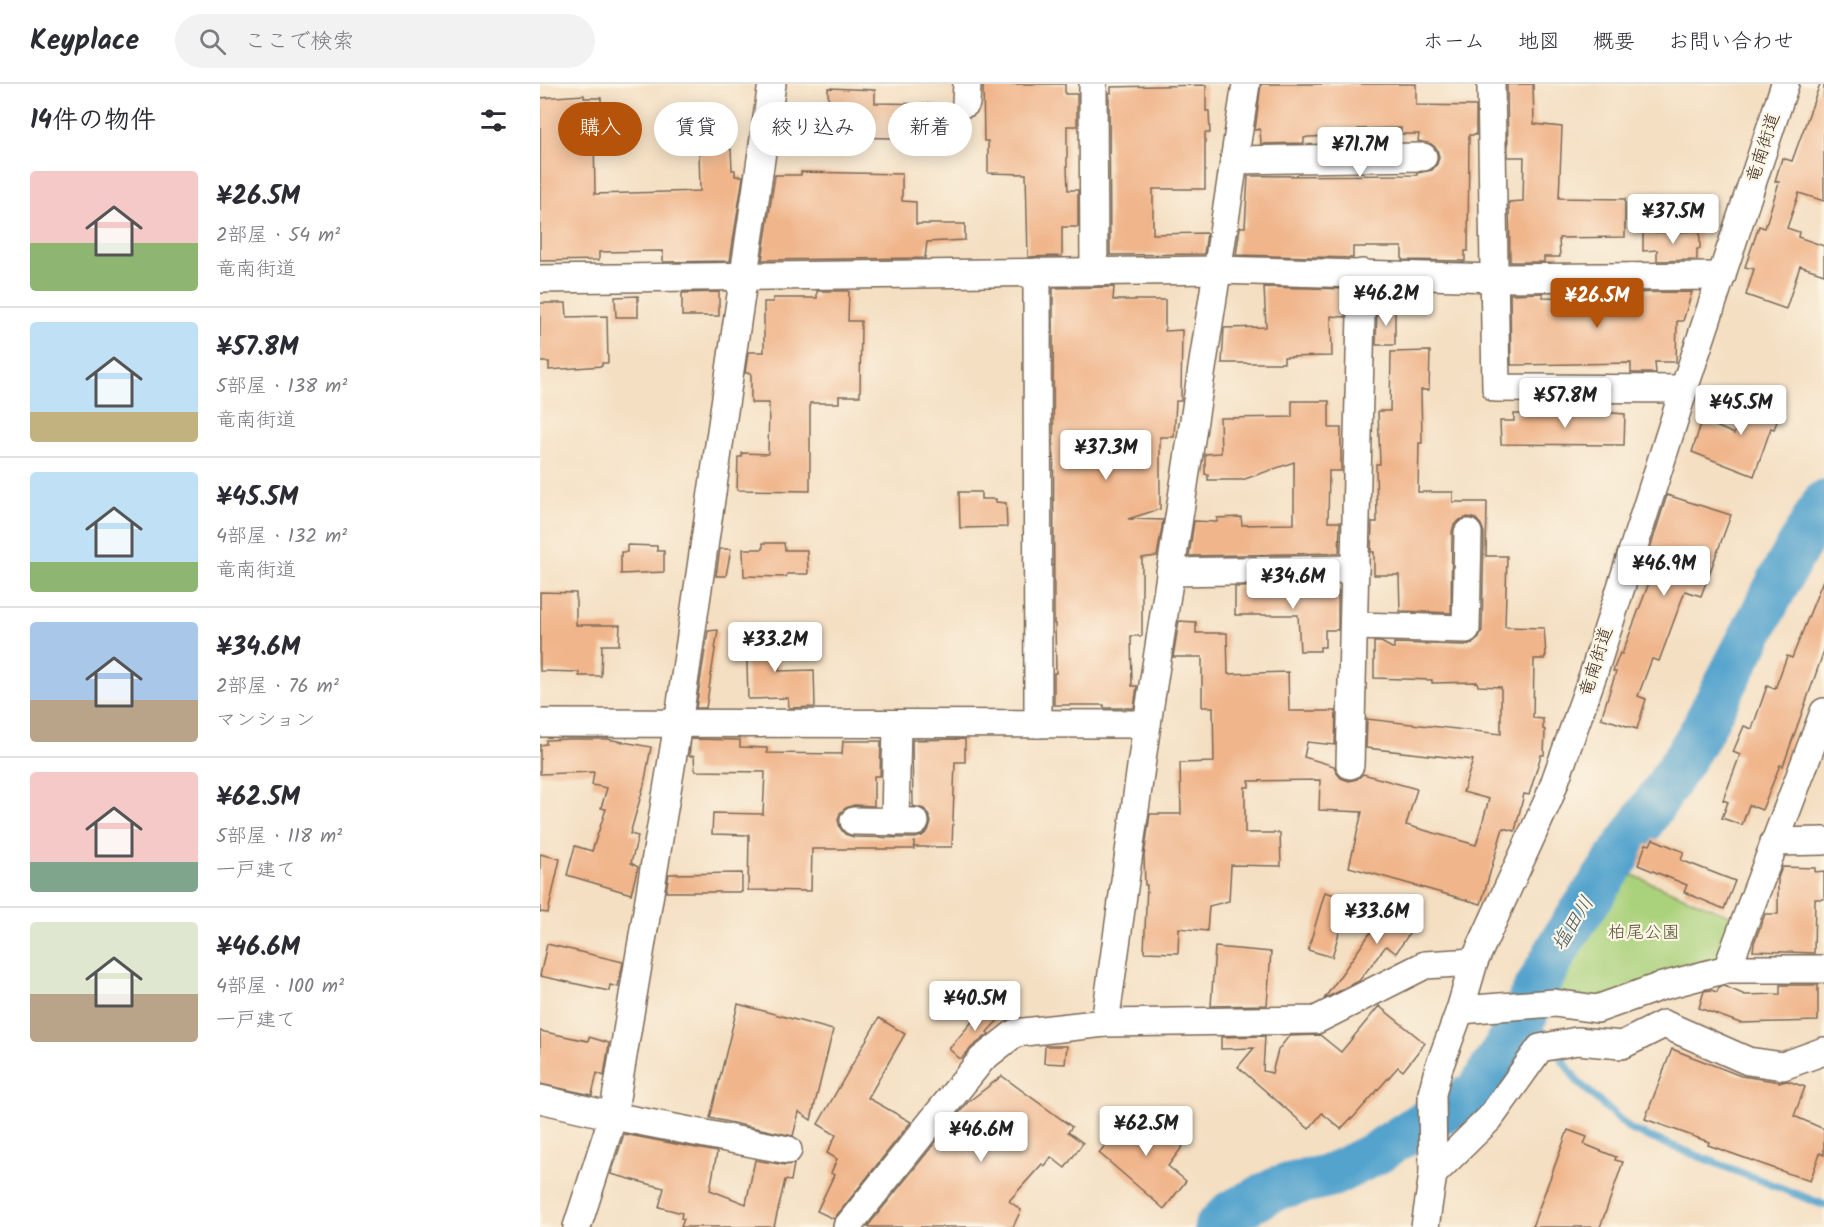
<!DOCTYPE html>
<html lang="ja">
<meta charset="utf-8">
<style>
:root{--surface:#fff;--page:#f2f2f3;--text:#2b2b33;--muted:#7c7c81;--line:#e1e1e2;--accent:#b45309}
body{margin:0;font-family:Kalam,"Klee One",sans-serif;background:var(--page);color:var(--text);height:100vh;display:flex;flex-direction:column;font-size:22px;white-space:nowrap}
*{box-sizing:border-box;margin:0}
p{font-size:20px;color:var(--muted)}
.icon{flex:none;width:33px;height:33px;fill:none;stroke:currentColor;stroke-width:2;stroke-linecap:round;stroke-linejoin:round}
.map{position:relative;flex:1;overflow:hidden}
.drawer{display:flex;flex-direction:column;background:var(--surface);width:540px}
.drawer>*{flex:none}
.top-card{position:absolute;left:18px;top:18px;width:570px;height:54px;display:flex;gap:12px}
.price{position:absolute;translate:-50% -51px;padding:0 14px;border-radius:6px;background:#fff;color:#222;font-size:20px;line-height:39px;filter:drop-shadow(0 2px 3px #0008)}
.price::after{content:'';position:absolute;left:50%;top:36px;width:18px;height:14px;margin-left:-9px;background:inherit;clip-path:polygon(0 0,100% 0,50% 100%)}
.price.on{background:var(--accent);color:#fff}
ul{padding:0;list-style:none}
li{display:flex;align-items:center;gap:18px;height:150px;padding:0 30px}
li+li{border-top:2px solid var(--line)}
li span{display:grid;place-items:center;flex:none;width:168px;height:120px;border-radius:6px;color:#555}
li>.icon{margin-inline-start:auto}
span .icon{width:72px;height:72px;fill:#fffc;stroke-width:1}
li b{font-size:26px}
h2{display:flex;justify-content:space-between;align-items:center;height:72px;padding:0 30px;font-size:26px}
.pill{padding:0 21px;border-radius:27px;background:var(--surface);box-shadow:0 3px 15px #0003;font-size:21px;line-height:54px}
.pill.on{background:var(--accent);color:#fff}
header{display:flex;align-items:center;gap:36px;box-sizing:border-box;height:84px;padding:0 30px;background:var(--surface);border-bottom:2px solid var(--line)}
header strong{font-size:28px}
nav{display:flex;gap:33px;margin-inline-start:auto;font-size:21px}
.search{width:420px;height:54px;background:var(--page);display:flex;align-items:center;gap:15px;box-sizing:border-box;padding:0 21px;border-radius:33px;color:var(--muted);font-size:22px}
main{display:flex;flex:1;min-height:0}
.map>svg:first-child{display:block}
</style>
<header>
<strong>Keyplace</strong>
<div class="search"><svg class="icon" aria-label="search" viewBox="0 0 24 24"><circle cx="10" cy="10" r="6"/><path d="M15 15l6 6"/></svg>ここで検索</div>
<nav><a>ホーム</a><a>地図</a><a>概要</a><a>お問い合わせ</a></nav>
</header>
<main>
<section class="drawer">
<h2>14件の物件<svg class="icon" aria-label="filters" viewBox="0 0 24 24"><path d="M4 7h16M4 17h16"/><circle cx="9" cy="7" r="2"/><circle cx="15" cy="17" r="2"/></svg></h2>
<ul>
<li><span style="background:linear-gradient(#f6c9c9 60%,#8fb573 0)"><svg class="icon" aria-label="home" viewBox="0 0 24 24"><path d="M3 11l9-7 9 7M6 9v11h12V9"/></svg></span><div><b>¥26.5M</b><p>2部屋 · 54 m²</p><p>竜南街道</p></div></li>
<li><span style="background:linear-gradient(#bfe0f5 75%,#c2b280 0)"><svg class="icon" aria-label="home" viewBox="0 0 24 24"><path d="M3 11l9-7 9 7M6 9v11h12V9"/></svg></span><div><b>¥57.8M</b><p>5部屋 · 138 m²</p><p>竜南街道</p></div></li>
<li><span style="background:linear-gradient(#bfe0f5 75%,#8fb573 0)"><svg class="icon" aria-label="home" viewBox="0 0 24 24"><path d="M3 11l9-7 9 7M6 9v11h12V9"/></svg></span><div><b>¥45.5M</b><p>4部屋 · 132 m²</p><p>竜南街道</p></div></li>
<li><span style="background:linear-gradient(#a9c7e8 65%,#b9a48a 0)"><svg class="icon" aria-label="home" viewBox="0 0 24 24"><path d="M3 11l9-7 9 7M6 9v11h12V9"/></svg></span><div><b>¥34.6M</b><p>2部屋 · 76 m²</p><p>マンション</p></div></li>
<li><span style="background:linear-gradient(#f6c9c9 75%,#7fa58c 0)"><svg class="icon" aria-label="home" viewBox="0 0 24 24"><path d="M3 11l9-7 9 7M6 9v11h12V9"/></svg></span><div><b>¥62.5M</b><p>5部屋 · 118 m²</p><p>一戸建て</p></div></li>
<li><span style="background:linear-gradient(#dfe7d0 60%,#b9a48a 0)"><svg class="icon" aria-label="home" viewBox="0 0 24 24"><path d="M3 11l9-7 9 7M6 9v11h12V9"/></svg></span><div><b>¥46.6M</b><p>4部屋 · 100 m²</p><p>一戸建て</p></div></li>
</ul>
</section>
<div class="map">
<svg width="1284" height="1143" viewBox="0 0 1284 1143">
<rect width="100%" height="100%" fill="#fcf5e5"/>
<filter id="ink" filterUnits="userSpaceOnUse"><feTurbulence type="fractalNoise" baseFrequency=".0167" numOctaves="2"/><feDisplacementMap in="SourceGraphic" scale="12" xChannelSelector="R" yChannelSelector="G"/><feConvolveMatrix kernelMatrix="1 2 1 2 8 2 1 2 1" color-interpolation-filters="sRGB"/></filter>
<filter id="wash" filterUnits="userSpaceOnUse"><feTurbulence type="fractalNoise" baseFrequency=".008" numOctaves="4" result="noise"/><feDisplacementMap in="SourceGraphic" scale="24" xChannelSelector="R" yChannelSelector="G"/><feGaussianBlur stdDeviation="1.35" result="paint"/><feColorMatrix in="noise" values="0 0 0 0 0 0 0 0 0 0 0 0 0 0 0 0 0 1.4 0 .05"/><feComposite in="paint" operator="in"/></filter>
<g filter="url(#wash)">
<rect width="100%" height="100%" fill="#f4dfc2"/>
<polygon fill="#aad17c" stroke="#727e4d" stroke-width="1.5" points="1085,788 1194,833 1180,877 1057,916 1008,906"/>
<g fill="none" stroke-linecap="round" stroke-linejoin="round">
<g stroke="#52a3cd" stroke-width="8">
<polyline points="989,928 1009,957"/>
<polyline points="1016,967 1038,998 1091,1046 1284,1121"/>
</g>
<polyline stroke="#52a3cd" stroke-width="44" points="676,1143 691,1128 740,1103 792,1091 836,1069 876,1043 937,1008 988,927 989,917 1026,850 1122,709 1159,651 1243,489 1284,418"/>
</g>
<g id="blocks">
<g fill="#f0b58b">
<polygon points="443,0 525,0 525,10 537,10 537,42 527,42 527,84 528,106 538,106 538,143 522,143 522,172 488,173 486,90 448,89 448,57 444,57"/>
<polygon points="721,0 876,0 876,21 936,22 936,51 929,51 928,167 925,167 925,177 862,176 862,163 813,163 813,174 696,171 700,143 705,143 708,92 877,91 877,89 892,86 897,80 899,73 897,65 891,60 878,57 879,50 861,50 861,44 818,45 818,51 768,53 764,54 764,59 721,60 720,45 715,46"/>
<polygon points="967,0 993,0 994,40 1022,43 1019,114 1085,115 1085,153 1019,154 1020,173 1004,173 1004,178 970,178 969,118 983,117 984,73 968,73"/>
<polygon points="1280,0 1284,0 1284,117 1259,109 1247,144 1259,148 1258,153 1284,162 1284,190 1260,182 1246,225 1206,211 1214,185 1205,183 1219,142 1225,144 1239,98 1235,97 1242,74 1252,77"/>
<polygon points="666,1 666,27 669,27 670,49 665,49 665,105 613,105 613,150 667,149 664,170 570,171 569,9 571,9 571,3"/>
<polygon points="288,4 335,6 335,19 397,20 397,55 305,53 305,39 296,39 296,35 289,35"/>
<polygon points="44,11 44,14 61,14 62,51 54,51 55,110 160,107 159,65 191,65 192,86 195,86 195,92 203,92 190,177 123,178 123,167 59,168 59,176 0,177 0,14"/>
<polygon points="261,88 362,90 362,117 376,118 376,140 425,140 425,156 387,158 385,174 222,176 235,91 261,91"/>
<polygon points="1160,147 1160,165 1157,165 1157,176 1117,177 1117,166 1103,167 1103,149"/>
<polygon points="574,203 573,216 625,216 625,247 642,246 641,315 641,317 636,317 634,353 620,353 620,425 588,435 623,436 617,472 602,474 602,552 591,552 592,602 597,602 594,624 564,624 564,621 514,621 514,589 516,589 515,540 514,540 513,204"/>
<polygon points="724,203 806,205 805,233 791,232 792,272 744,273 744,279 682,279 684,244 726,243"/>
<polygon points="277,207 309,207 308,237 321,237 320,312 299,312 299,319 270,319 270,407 197,406 198,373 202,373 202,369 228,370 229,319 211,319 211,289 205,289 208,268 224,268 224,218 233,218 233,214 277,214"/>
<polygon points="179,208 179,232 142,232 142,209"/>
<polygon points="1152,208 1143,237 1137,237 1136,278 1115,278 1116,289 1091,289 1091,279 971,281 970,210 1003,209 1003,213 1047,214 1047,209"/>
<polygon points="98,212 98,233 76,233 75,213"/>
<polygon points="0,219 26,219 27,233 67,232 68,279 62,279 62,282 9,286 9,278 0,278"/>
<polygon points="837,225 855,225 855,261 836,261"/>
<polygon points="890,267 889,306 881,306 882,359 879,359 878,408 913,408 913,418 947,418 946,472 967,472 965,543 1004,544 1006,571 1004,575 994,575 993,634 1003,635 1003,645 1005,646 1004,671 1001,671 989,711 984,710 975,747 963,744 941,820 809,783 822,728 779,726 780,696 709,697 709,703 705,703 705,749 740,749 741,782 691,781 689,817 669,822 667,847 639,844 638,869 604,868 607,801 605,801 604,772 610,730 641,730 640,679 674,678 673,623 662,623 662,573 633,573 639,537 656,538 656,549 687,549 688,590 748,588 749,627 796,627 795,661 767,658 764,673 794,682 797,689 801,694 809,697 817,695 823,690 877,705 866,741 936,761 949,715 923,708 933,676 826,664 827,635 961,650 961,603 938,602 937,598 892,599 892,596 834,594 834,558 841,558 854,565 854,559 926,561 933,559 939,554 942,546 944,449 941,441 936,435 928,433 920,436 914,441 912,448 911,529 860,527 859,491 834,491 834,468 831,468 832,438 837,438 836,380 840,380 838,327 850,327 851,268"/>
<polygon points="1211,307 1244,320 1234,345 1231,344 1214,392 1152,368 1162,336 1194,350"/>
<polygon points="752,317 789,317 789,344 801,344 801,387 789,387 788,438 800,438 799,469 649,472 654,437 677,438 677,434 701,433 702,441 754,440 754,378 702,396 668,396 668,391 665,390 665,370 681,369 680,334 752,333"/>
<polygon points="1046,327 1085,330 1084,361 961,360 960,337 974,337 974,330 994,330 994,328"/>
<polygon points="419,408 441,408 441,415 456,415 456,418 466,419 467,443 420,444"/>
<polygon points="1127,411 1191,431 1161,512 1145,507 1119,577 1112,575 1098,612 1106,615 1097,645 1061,634 1076,588 1073,587 1080,569 1082,570 1109,499 1100,496"/>
<polygon points="223,459 244,459 245,466 267,466 268,490 247,490 246,493 204,492 203,465 223,465"/>
<polygon points="87,461 117,462 117,467 124,467 124,488 81,490 81,468 87,468"/>
<polygon points="180,465 191,465 186,492 176,492"/>
<polygon points="1283,496 1284,567 1243,682 1240,681 1222,726 1209,721 1202,741 1182,734 1188,718 1183,716 1200,671 1193,668 1204,642 1212,645 1227,602 1235,605 1247,572 1252,574"/>
<polygon points="746,502 746,508 798,507 798,546 785,546 785,563 780,563 780,567 760,567 758,531 695,531 695,503"/>
<polygon points="0,508 36,509 36,541 80,541 79,561 62,561 61,592 39,592 39,588 0,587"/>
<polygon points="234,543 236,578 239,578 239,587 274,586 275,623 249,624 248,614 208,615 206,545"/>
<polygon points="178,546 166,624 156,624 168,547"/>
<polygon points="29,655 67,655 111,663 104,701 90,750 98,752 91,779 98,783 91,810 27,791 35,762 52,767 66,725 61,724 67,704 52,701 54,688 0,690 0,661 6,660 6,656"/>
<polygon points="151,655 200,656 200,663 227,664 227,669 302,670 303,657 341,657 340,692 334,692 334,722 314,721 306,724 300,729 298,736 300,744 305,750 314,753 375,754 382,752 388,747 391,738 389,731 384,725 373,722 372,656 425,655 425,678 415,678 412,763 374,763 374,757 374,765 272,765 271,807 208,806 209,751 172,750 173,729 223,730 225,688 155,687 154,672 149,672"/>
<polygon points="1113,755 1144,768 1141,776 1195,797 1184,825 1144,808 1147,801 1098,781 1106,760 1110,761"/>
<polygon points="0,770 20,775 8,829 0,828"/>
<polygon points="1242,783 1275,784 1275,788 1284,787 1284,815 1275,815 1274,869 1213,867 1214,859 1225,830 1238,830 1238,794"/>
<polygon points="202,789 202,808 126,808 129,790"/>
<polygon points="785,808 809,815 792,873 768,866"/>
<polygon points="852,818 878,837 856,869 846,862 819,897 784,915"/>
<polygon points="7,860 83,878 78,903 70,901 69,907 0,892"/>
<polygon points="675,863 731,868 727,921 671,922"/>
<polygon points="1240,901 1278,901 1278,937 1200,939 1159,924 1164,907 1171,906 1177,908 1179,903 1184,902 1205,911 1240,910"/>
<polygon points="198,920 293,946 271,1036 259,1028 253,1052 170,1034"/>
<polygon points="447,920 461,933 447,948 449,950 432,963 422,974 419,974 409,965"/>
<polygon points="839,922 885,959 863,987 858,983 812,1035 811,1034 801,1045 782,1029 769,1045 698,983 714,964 681,965 681,953 725,952 723,987 732,989 738,966 749,952 780,951 801,968"/>
<polygon points="339,934 365,950 328,1014 371,1038 294,1135 277,1127 294,1091 291,1089 297,1075 287,1069 296,1051 278,1040"/>
<polygon points="0,947 48,957 49,953 69,959 64,992 57,989 52,1011 0,1000"/>
<polygon points="505,962 527,962 525,980 504,979"/>
<polygon points="1132,965 1201,992 1241,998 1248,997 1265,1003 1254,1032 1284,1045 1284,1071 1280,1069 1270,1097 1182,1066 1168,1061 1169,1058 1105,1035"/>
<polygon points="462,992 532,1043 528,1048 543,1059 525,1084 511,1073 505,1082 502,1080 469,1117 481,1126 473,1143 327,1143 428,1018"/>
<polygon points="595,1024 643,1062 628,1082 646,1097 624,1125 559,1069"/>
<polygon points="1028,1046 1047,1053 1044,1060 1076,1073 1075,1076 1083,1078 1067,1124 1060,1143 992,1143"/>
<polygon points="84,1050 177,1068 170,1106 206,1120 215,1076 245,1081 254,1080 251,1097 245,1096 234,1143 141,1143 144,1135 141,1134 142,1129 119,1123 124,1104 71,1090"/>
</g>
</g>
</g>
<g filter="url(#ink)">
<use href="#blocks" fill-opacity="0" stroke="#7c6957" stroke-width="1.5"/>
<g fill="none" stroke-linecap="round" stroke-linejoin="round">
<defs>
<g id="street">
<polyline points="553,0 554,188"/>
<polyline points="951,0 956,304 1144,305"/>
<polyline points="426,19 427,0"/>
<polyline points="694,76 883,73"/>
<polyline points="497,188 498,640"/>
<polyline points="0,195 677,186 955,194 1182,192"/>
<polyline points="630,488 815,485"/>
<polyline points="814,542 926,545 928,449"/>
<polyline points="0,639 607,640"/>
<polyline points="810,681 822,189"/>
<polyline points="314,737 375,738"/>
<polyline points="355,738 357,640"/>
<polyline points="1234,758 1284,757"/>
<polyline points="1187,885 1284,885"/>
<polyline points="920,926 1014,919 1057,925 1119,903 1187,885 1284,628"/>
<polyline points="565,939 607,640 706,0"/>
<polyline points="0,1015 73,1032 248,1066"/>
<polyline points="893,1090 950,1034 1000,964 1037,957 1082,961 1124,940 1208,977 1243,982 1284,967"/>
<polyline points="37,1143 73,1032 138,640 232,0"/>
<polyline points="307,1143 442,975 475,949 565,939 776,936 885,881 934,878"/>
<polyline points="885,1143 893,1090 892,1010 898,986 920,926 934,878 1009,714 1054,588 1144,305 1245,0"/>
</g>
</defs>
<use href="#street" stroke="#7c6957" stroke-width="30"/>
<use href="#street" stroke="#fff" stroke-width="27"/>
</g>
</g>
<g text-anchor="middle" dominant-baseline="central" stroke-width="4.5" stroke-linejoin="round" paint-order="stroke">
<g font-size="18" fill="#3b2a1e" stroke="#fcf5e5">
<text transform="translate(1224 64) rotate(-72)">竜南街道</text>
<text transform="translate(1057 578) rotate(-72)">竜南街道</text>
</g>
<g font-size="18" fill="#575436" stroke="#fcf5e5">
<text x="1104" y="849">柏尾公園</text>
</g>
<g font-size="20" font-style="italic" fill="#445a64" stroke="#fcf5e5">
<text transform="translate(1034 840) rotate(-58)">塩田川</text>
</g>
</g>
</svg>
<b class="price" style="left:820px;top:94px">¥71.7M</b>
<b class="price" style="left:1133px;top:161px">¥37.5M</b>
<b class="price" style="left:846px;top:243px">¥46.2M</b>
<b class="price on" style="left:1057px;top:245px">¥26.5M</b>
<b class="price" style="left:1025px;top:345px">¥57.8M</b>
<b class="price" style="left:1201px;top:352px">¥45.5M</b>
<b class="price" style="left:566px;top:397px">¥37.3M</b>
<b class="price" style="left:1124px;top:513px">¥46.9M</b>
<b class="price" style="left:753px;top:526px">¥34.6M</b>
<b class="price" style="left:235px;top:589px">¥33.2M</b>
<b class="price" style="left:837px;top:861px">¥33.6M</b>
<b class="price" style="left:435px;top:948px">¥40.5M</b>
<b class="price" style="left:606px;top:1073px">¥62.5M</b>
<b class="price" style="left:441px;top:1079px">¥46.6M</b>
<div class="top-card">
<a class="pill on">購入</a>
<a class="pill">賃貸</a>
<a class="pill">絞り込み</a>
<a class="pill">新着</a>
</div>
</div>
</main>
